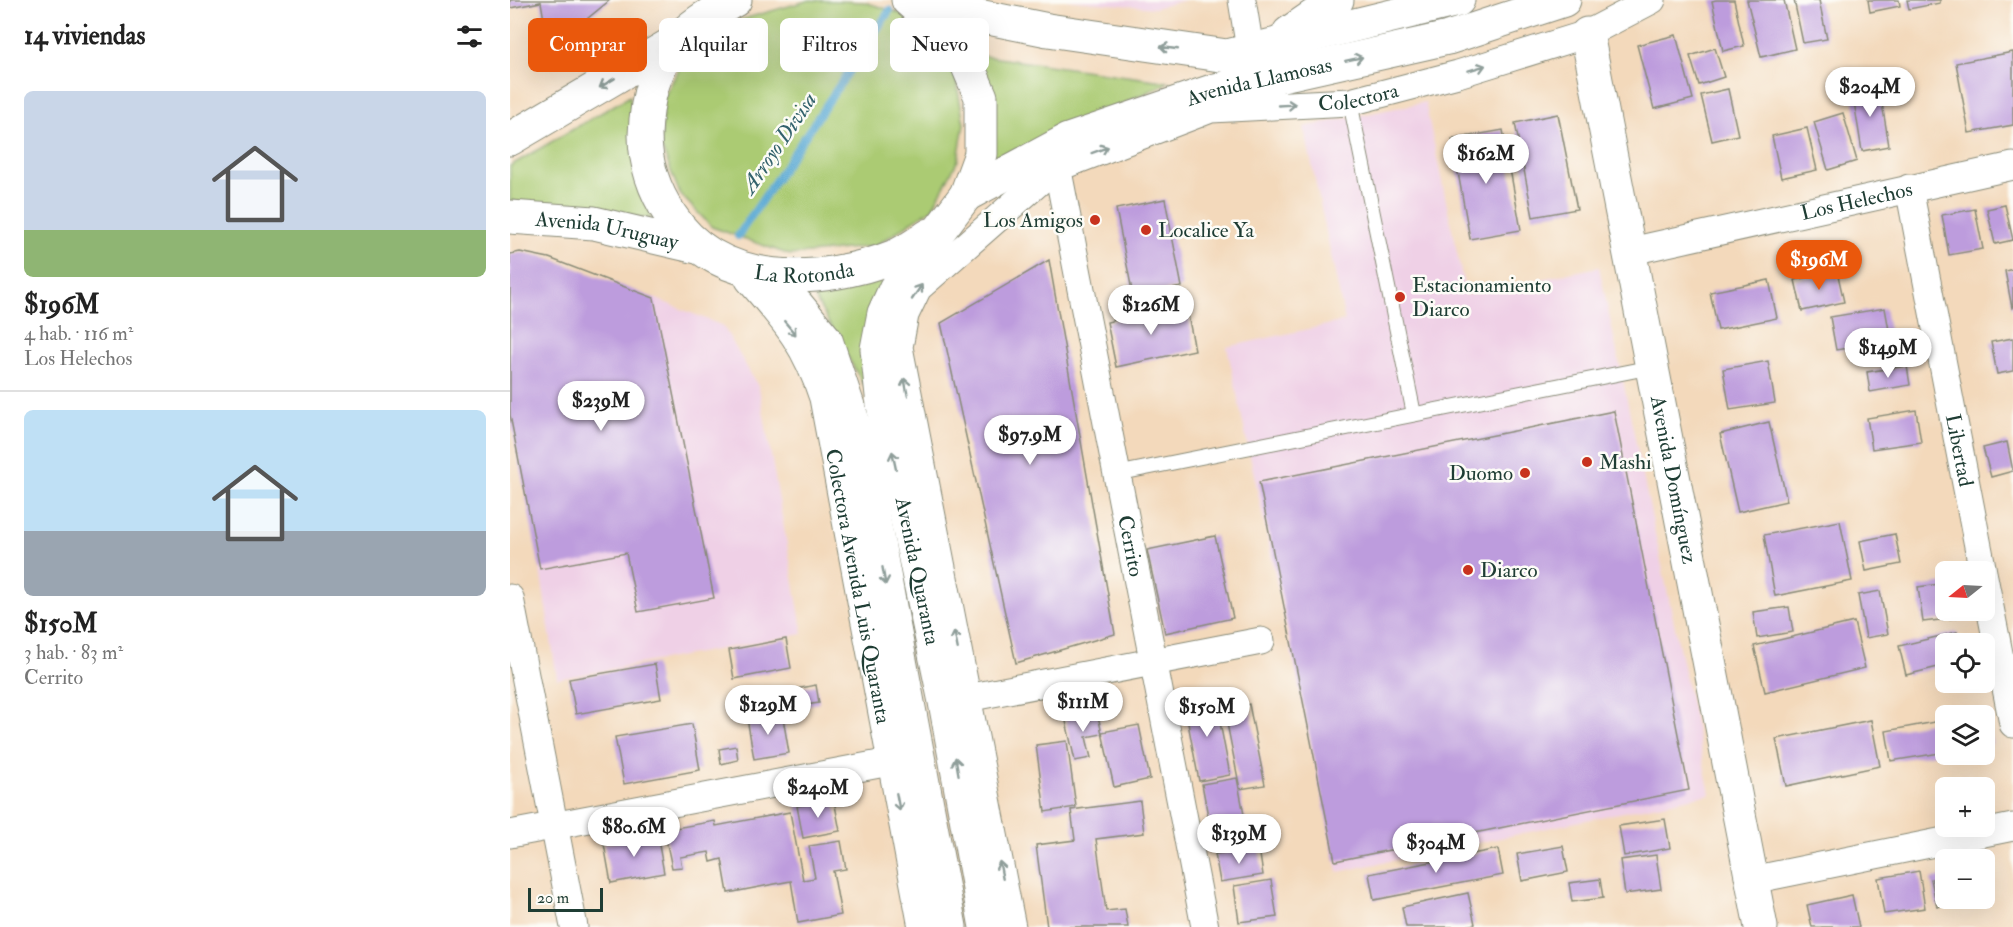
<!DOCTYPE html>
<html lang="es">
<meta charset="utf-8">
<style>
:root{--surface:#fff;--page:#f2f2f2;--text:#222;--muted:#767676;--line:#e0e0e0;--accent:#ea580c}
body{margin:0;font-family:"IM FELL Double Pica",serif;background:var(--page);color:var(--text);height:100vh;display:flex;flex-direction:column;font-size:22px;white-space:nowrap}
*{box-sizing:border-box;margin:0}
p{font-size:20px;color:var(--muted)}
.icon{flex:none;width:33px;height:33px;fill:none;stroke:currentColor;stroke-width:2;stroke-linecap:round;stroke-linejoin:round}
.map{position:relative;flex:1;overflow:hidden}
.side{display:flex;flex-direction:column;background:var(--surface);width:510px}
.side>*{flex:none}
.top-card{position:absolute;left:18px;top:18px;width:570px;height:54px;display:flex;gap:12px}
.needle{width:39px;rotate:252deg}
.buttons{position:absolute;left:1425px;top:561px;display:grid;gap:12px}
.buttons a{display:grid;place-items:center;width:60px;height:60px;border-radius:9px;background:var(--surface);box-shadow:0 6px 24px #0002;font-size:30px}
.scale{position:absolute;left:18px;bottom:15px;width:75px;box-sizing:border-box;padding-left:6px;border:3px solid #1f3d34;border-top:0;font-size:16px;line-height:21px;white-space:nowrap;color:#1f3d34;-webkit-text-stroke:4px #fdfcf7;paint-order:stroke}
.price{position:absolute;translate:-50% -51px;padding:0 14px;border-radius:21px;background:#fff;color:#222;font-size:20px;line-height:39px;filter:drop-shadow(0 2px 3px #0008)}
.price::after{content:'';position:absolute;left:50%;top:36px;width:18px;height:14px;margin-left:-9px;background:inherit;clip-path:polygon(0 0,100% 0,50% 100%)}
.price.on{background:var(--accent);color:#fff}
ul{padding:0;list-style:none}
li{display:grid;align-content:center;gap:12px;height:318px;padding:0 24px}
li+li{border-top:2px solid var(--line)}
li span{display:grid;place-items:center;height:186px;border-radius:9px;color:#555}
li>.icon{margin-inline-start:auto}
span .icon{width:108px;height:108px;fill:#fffc;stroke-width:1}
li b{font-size:26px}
h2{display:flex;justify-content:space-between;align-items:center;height:72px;padding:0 24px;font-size:26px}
.pill{padding:0 21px;border-radius:9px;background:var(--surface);box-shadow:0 6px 24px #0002;font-size:21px;line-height:54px}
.pill.on{background:var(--accent);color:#fff}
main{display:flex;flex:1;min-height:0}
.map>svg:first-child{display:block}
</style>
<main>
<section class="side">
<h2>14 viviendas<svg class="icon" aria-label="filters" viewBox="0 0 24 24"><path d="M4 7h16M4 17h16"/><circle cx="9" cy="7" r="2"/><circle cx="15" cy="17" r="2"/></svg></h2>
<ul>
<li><span style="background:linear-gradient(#c9d6e8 75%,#8fb573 0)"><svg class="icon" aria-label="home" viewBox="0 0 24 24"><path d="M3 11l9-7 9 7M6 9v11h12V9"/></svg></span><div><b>$196M</b><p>4 hab. · 116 m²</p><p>Los Helechos</p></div></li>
<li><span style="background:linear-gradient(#bfe0f5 65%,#9aa5b1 0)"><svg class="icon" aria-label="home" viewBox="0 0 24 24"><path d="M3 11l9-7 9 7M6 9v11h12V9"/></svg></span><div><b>$150M</b><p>3 hab. · 83 m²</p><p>Cerrito</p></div></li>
</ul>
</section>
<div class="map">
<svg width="1503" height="927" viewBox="0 0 1503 927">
<rect width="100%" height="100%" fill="#fdfcf7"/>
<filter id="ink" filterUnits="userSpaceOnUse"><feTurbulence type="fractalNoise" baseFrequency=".0167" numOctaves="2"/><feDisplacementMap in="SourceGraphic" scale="12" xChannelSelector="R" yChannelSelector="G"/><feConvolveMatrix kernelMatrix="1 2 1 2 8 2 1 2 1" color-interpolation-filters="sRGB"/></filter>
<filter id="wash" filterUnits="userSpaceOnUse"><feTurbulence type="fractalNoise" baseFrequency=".008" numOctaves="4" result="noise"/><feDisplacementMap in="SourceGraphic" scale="24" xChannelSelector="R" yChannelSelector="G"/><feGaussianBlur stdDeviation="1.35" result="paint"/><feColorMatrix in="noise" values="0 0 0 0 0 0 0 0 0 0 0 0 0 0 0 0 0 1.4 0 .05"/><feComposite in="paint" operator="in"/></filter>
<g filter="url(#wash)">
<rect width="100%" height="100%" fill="#f3d9bb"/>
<g fill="#efd0e6">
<polygon points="554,0 676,0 645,8"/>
<polygon points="915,102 956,295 1089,267 1200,794 828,872 717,347 835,321 794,127"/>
<polygon points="144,298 213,326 249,388 293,634 47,679 30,569 2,428 42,420"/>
</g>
<g fill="#abcb73" stroke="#658454" stroke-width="1.5">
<polygon points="300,0 354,2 393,14 439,60 446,79 454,124 448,160 422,209 365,246 280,255 202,227 170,194 151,146 154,97 177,55 230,20"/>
<polygon points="459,54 659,82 483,165"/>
<polygon points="120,96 141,219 0,201 0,166"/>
<polygon points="376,269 353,384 296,282"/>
</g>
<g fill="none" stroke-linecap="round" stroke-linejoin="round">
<polyline stroke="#59a8d3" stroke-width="8" points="228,236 380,10"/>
</g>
<g id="blocks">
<g fill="#bd9cdd">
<polygon points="0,0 100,0 39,50 31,2 0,8"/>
<polygon points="1206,0 1224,0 1234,46 1213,51 1202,1"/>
<polygon points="1237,0 1274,0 1285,49 1251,57"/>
<polygon points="1284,0 1309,0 1317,39 1293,43"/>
<polygon points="1358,0 1389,0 1390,6 1360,12"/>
<polygon points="1397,0 1430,0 1430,3 1399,9"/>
<polygon points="1166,35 1183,99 1144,109 1127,45"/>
<polygon points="1205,48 1214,77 1189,85 1180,56"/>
<polygon points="1503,52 1503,125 1459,133 1446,63"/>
<polygon points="1369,85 1379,146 1352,151 1342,89"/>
<polygon points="1218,89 1228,135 1202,141 1191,95"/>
<polygon points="1333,113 1347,161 1318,170 1304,122"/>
<polygon points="1048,114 1067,209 1023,217 1005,123"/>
<polygon points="1297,128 1307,170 1271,178 1262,136"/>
<polygon points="993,130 1011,230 960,239 942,139"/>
<polygon points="655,199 672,287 623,296 606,209"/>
<polygon points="1495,205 1503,240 1485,244 1477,209"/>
<polygon points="1465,209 1473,249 1439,255 1432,215"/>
<polygon points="10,252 39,258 144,298 204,598 128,612 116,553 30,569 0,415 0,254"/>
<polygon points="539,260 605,634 506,663 431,323"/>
<polygon points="1503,269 1503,307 1502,308 1495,271"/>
<polygon points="1327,271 1334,302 1292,311 1285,280"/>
<polygon points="1259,280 1267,318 1208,330 1200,292"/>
<polygon points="676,305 685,350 606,367 597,322"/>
<polygon points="1375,308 1381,341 1326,350 1320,317"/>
<polygon points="1503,338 1503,371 1487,374 1481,342"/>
<polygon points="1258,361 1265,403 1220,410 1213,369"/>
<polygon points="1397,366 1400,385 1360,392 1357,372"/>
<polygon points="1406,410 1411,442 1362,449 1357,418"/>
<polygon points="1104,411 1179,790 825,861 749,482"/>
<polygon points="1259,422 1277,501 1228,512 1210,434"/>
<polygon points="1497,442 1503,471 1481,477 1473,448"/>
<polygon points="1330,521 1342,581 1265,596 1254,535"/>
<polygon points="1385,534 1391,564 1356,571 1350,541"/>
<polygon points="705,536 723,618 655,633 637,550"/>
<polygon points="1436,583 1436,610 1445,610 1446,618 1413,622 1408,587"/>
<polygon points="1370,591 1378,634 1356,638 1348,595"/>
<polygon points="1279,607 1283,632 1247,638 1243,612"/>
<polygon points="1344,622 1355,668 1255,692 1244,646"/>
<polygon points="1447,632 1449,644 1436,644 1436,665 1396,675 1389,646"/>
<polygon points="276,639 281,668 224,679 219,650"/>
<polygon points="145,664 151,699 66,714 59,679"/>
<polygon points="306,685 309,703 289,706 286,689"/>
<polygon points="705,696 720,775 689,781 674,702"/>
<polygon points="739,704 755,785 730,789 714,708"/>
<polygon points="587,711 592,734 576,737 581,758 565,761 555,717"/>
<polygon points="272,712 279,753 244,759 237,718"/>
<polygon points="1477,713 1482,744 1474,745 1474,714"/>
<polygon points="1361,720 1370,766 1276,786 1266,739"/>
<polygon points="1436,720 1436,752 1381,761 1376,731"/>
<polygon points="182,724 190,770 114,784 105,737"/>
<polygon points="629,725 640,779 604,787 592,732"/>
<polygon points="557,741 566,807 535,812 526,745"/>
<polygon points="226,746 228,760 211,764 209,749"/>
<polygon points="727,778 735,820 700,827 692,784"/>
<polygon points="324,800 330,831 293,838 287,806"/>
<polygon points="630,801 634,833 586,839 596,911 615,909 618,927 537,927 526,845 565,840 561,810"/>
<polygon points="280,812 293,880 305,878 299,846 331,841 336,869 323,871 331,915 288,923 281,881 218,893 212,859 201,862 199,852 170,857 172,867 162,868 154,830 205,821 206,826"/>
<polygon points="1155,819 1160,848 1114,856 1109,826"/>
<polygon points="147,834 154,873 101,883 94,844"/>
<polygon points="1053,846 1058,872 1012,881 1007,854"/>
<polygon points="749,848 753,875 710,882 705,854"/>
<polygon points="988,849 993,875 864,900 859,874"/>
<polygon points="1146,855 1151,889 1115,894 1110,860"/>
<polygon points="1409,871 1415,908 1374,914 1368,878"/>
<polygon points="1436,876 1436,898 1458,899 1427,907 1421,879"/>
<polygon points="1090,879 1093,898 1062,902 1059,883"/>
<polygon points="761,880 767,917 729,922 724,886"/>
<polygon points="958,893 965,924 953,927 896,927 892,907"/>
<polygon points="1342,895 1349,927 1302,927 1297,905"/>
</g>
</g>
</g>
<g filter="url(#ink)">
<use href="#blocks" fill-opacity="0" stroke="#898b78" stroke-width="1.5"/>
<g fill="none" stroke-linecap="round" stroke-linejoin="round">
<defs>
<g id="lane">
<polyline points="840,102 904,414"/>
<polyline points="606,474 1142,367"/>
</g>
<g id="street">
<polyline points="732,0 740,49"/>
<path id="s1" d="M 547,166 L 695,927"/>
<path id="s2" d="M 531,174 L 701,109 L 840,102 L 948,74 L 1077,34 L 1142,0"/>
<path id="s3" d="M 1399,188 L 1473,572"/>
<path id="s4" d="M 1121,251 L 1503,166"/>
<path id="s5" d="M 239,280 C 276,323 295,343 313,398 L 412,927"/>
<polyline points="1474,577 1503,724"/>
<polyline points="0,598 64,927"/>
<polyline points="457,698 751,641"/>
<polyline points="0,834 380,762"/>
<polyline points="1242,880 1503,827"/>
<polyline points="502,927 389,347 395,315 408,288 547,166"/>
</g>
<g id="secondary">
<path id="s6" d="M 1077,34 L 1251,927"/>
</g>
<g id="primary">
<polyline points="404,3 538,30 717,56 948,0"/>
<polyline points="779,33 827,0"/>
<polyline points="0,139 165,42"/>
<path id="s7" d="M 456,195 L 558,140 L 705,90 L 938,38 L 1054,0"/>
<path id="s8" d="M 0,217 L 84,223 L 191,248"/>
</g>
<g id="highway">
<path id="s9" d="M 225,0 C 204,12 182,23 166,42 C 143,68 136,102 135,135 C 135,164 145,192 161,216 C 209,290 312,285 385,256 C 397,251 409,242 420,235"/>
<path id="s10" d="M 398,0 L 449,45 L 471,97 L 471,154 L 456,195 L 385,289 L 374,313 L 367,349 L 373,405 L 435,702 L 476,927"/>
<polyline points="238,271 287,305 316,340 348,436 440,927"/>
</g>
</defs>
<use href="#lane" stroke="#898b78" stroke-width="16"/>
<use href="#street" stroke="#898b78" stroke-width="29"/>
<use href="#secondary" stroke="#898b78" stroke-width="35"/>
<use href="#primary" stroke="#898b78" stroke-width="35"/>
<use href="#highway" stroke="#898b78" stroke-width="35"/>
<use href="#lane" stroke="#fff" stroke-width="14"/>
<use href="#street" stroke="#fff" stroke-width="27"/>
<use href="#secondary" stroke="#fff" stroke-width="33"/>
<use href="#primary" stroke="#fff" stroke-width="33"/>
<use href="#highway" stroke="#fff" stroke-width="33"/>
</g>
<defs><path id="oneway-shaft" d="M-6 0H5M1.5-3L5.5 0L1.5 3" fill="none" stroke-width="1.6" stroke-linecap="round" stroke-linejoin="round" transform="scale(1.5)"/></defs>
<g stroke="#8f9e9a">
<use href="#oneway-shaft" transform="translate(659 48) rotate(-172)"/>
<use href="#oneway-shaft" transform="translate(844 59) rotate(-12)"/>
<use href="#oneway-shaft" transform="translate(967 68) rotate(-17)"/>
<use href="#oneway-shaft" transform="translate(97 83) rotate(149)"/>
<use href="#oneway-shaft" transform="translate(777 105) rotate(-3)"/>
<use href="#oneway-shaft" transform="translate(590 150) rotate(-20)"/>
<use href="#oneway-shaft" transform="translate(407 292) rotate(-56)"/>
<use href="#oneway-shaft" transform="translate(280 328) rotate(50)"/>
<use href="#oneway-shaft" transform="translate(396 387) rotate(-101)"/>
<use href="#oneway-shaft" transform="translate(384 460) rotate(-102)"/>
<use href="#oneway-shaft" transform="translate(374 576) rotate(80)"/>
<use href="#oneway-shaft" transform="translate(446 640) rotate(-101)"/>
<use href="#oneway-shaft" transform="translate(447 766) rotate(-100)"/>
<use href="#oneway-shaft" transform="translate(388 802) rotate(79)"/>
<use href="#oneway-shaft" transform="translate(491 870) rotate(-101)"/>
</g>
</g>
<g fill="#c8321e" stroke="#fdfcf7" stroke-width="2">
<circle cx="585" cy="220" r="6"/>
<circle cx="636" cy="230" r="6"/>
<circle cx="890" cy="297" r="6"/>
<circle cx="1077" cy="462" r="6"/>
<circle cx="1015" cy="473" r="6"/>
<circle cx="958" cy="570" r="6"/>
</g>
<g text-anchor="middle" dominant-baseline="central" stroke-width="5" stroke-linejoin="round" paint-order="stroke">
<g font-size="21" fill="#1f3d34" stroke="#fdfcf7">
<text stroke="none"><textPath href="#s7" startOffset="316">Avenida Llamosas</textPath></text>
<text stroke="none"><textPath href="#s2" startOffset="330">Colectora</textPath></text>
<text stroke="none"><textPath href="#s4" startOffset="231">Los Helechos</textPath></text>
<text stroke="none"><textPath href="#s8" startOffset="98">Avenida Uruguay</textPath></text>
<text stroke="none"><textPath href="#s9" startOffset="412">La Rotonda</textPath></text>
<text stroke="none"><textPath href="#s3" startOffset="267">Libertad</textPath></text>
<text stroke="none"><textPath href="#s6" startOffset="454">Avenida Domínguez</textPath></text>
<text stroke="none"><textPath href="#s1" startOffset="387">Cerrito</textPath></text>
<text stroke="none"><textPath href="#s10" startOffset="632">Avenida Quaranta</textPath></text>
<text stroke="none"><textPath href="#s5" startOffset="332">Colectora Avenida Luis Quaranta</textPath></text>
</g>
<g font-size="21" fill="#1f3d34" stroke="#fdfcf7" text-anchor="start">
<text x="573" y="220" text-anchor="end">Los Amigos</text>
<text x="648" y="230">Localice Ya</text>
<text x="902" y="285">Estacionamiento<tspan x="902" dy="24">Diarco</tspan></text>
<text x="1089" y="462">Mashi</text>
<text x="1003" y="473" text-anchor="end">Duomo</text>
<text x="970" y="570">Diarco</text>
</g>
<g font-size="22" font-style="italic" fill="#33626c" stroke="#fdfcf7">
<text transform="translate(269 143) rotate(-56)">Arroyo Divisa</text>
</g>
</g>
</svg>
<div class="buttons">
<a><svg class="needle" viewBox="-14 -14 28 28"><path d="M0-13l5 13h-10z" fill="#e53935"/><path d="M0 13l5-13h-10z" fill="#767676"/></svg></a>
<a><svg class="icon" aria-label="locate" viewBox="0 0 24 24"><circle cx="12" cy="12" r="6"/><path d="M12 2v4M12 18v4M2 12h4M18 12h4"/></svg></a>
<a><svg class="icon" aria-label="layers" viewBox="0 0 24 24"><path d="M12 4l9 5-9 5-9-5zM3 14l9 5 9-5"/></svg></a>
<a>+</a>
<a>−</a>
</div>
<div class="scale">20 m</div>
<b class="price" style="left:1360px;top:118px">$204M</b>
<b class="price" style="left:976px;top:185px">$162M</b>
<b class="price on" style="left:1309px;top:291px">$196M</b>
<b class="price" style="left:641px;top:336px">$126M</b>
<b class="price" style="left:1378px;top:379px">$149M</b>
<b class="price" style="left:91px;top:432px">$239M</b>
<b class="price" style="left:520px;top:466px">$97.9M</b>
<b class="price" style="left:573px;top:733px">$111M</b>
<b class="price" style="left:258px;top:736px">$129M</b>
<b class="price" style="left:697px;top:738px">$150M</b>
<b class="price" style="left:308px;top:819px">$240M</b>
<b class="price" style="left:124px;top:858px">$80.6M</b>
<b class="price" style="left:729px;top:865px">$139M</b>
<b class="price" style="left:926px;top:874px">$304M</b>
<div class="top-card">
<a class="pill on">Comprar</a>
<a class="pill">Alquilar</a>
<a class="pill">Filtros</a>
<a class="pill">Nuevo</a>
</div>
</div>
</main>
